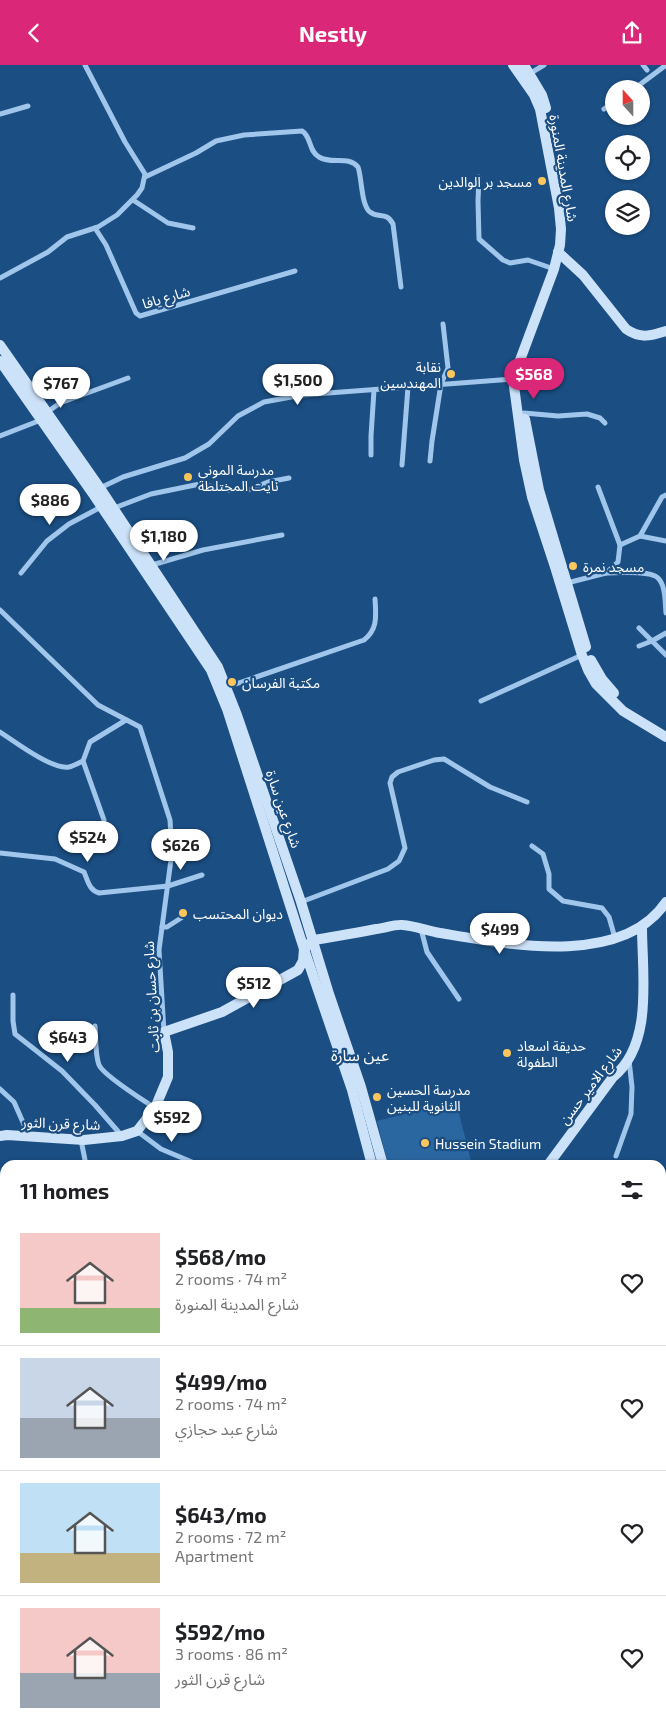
<!DOCTYPE html>
<meta charset="utf-8">
<style>
:root{--surface:#fff;--page:#f6f6f6;--text:#202124;--muted:#757577;--line:#e0e0e0;--accent:#db2777}
body{margin:0;font-family:"Exo 2","Noto Sans Arabic",sans-serif;background:var(--page);color:var(--text);height:100vh;display:flex;flex-direction:column;font-size:19px;white-space:nowrap}
*{box-sizing:border-box;margin:0}
p{font-size:16px;color:var(--muted)}
.icon{flex:none;width:28px;height:28px;fill:none;stroke:currentColor;stroke-width:2;stroke-linecap:round;stroke-linejoin:round}
.map{position:relative;flex:1;overflow:hidden}
.side{position:absolute;left:0px;top:1095px;width:666px;height:571px;display:flex;flex-direction:column;background:var(--surface);border-radius:15px 15px 0 0;box-shadow:0 1px 4px #0004}
.side>*{flex:none}
.needle{width:32px;rotate:339deg}
.fabs{position:absolute;left:605px;top:15px;display:grid;gap:10px}
.fabs a{display:grid;place-items:center;width:45px;height:45px;border-radius:50%;background:var(--surface);box-shadow:0 1px 4px #0004;font-size:25px}
.price{position:absolute;translate:-50% -42px;padding:0 11px;border-radius:18px;background:#fff;color:#222;font-size:16px;line-height:32px;filter:drop-shadow(0 1px 2px #0008)}
.price::after{content:'';position:absolute;left:50%;top:30px;width:15px;height:11px;margin-left:-8px;background:inherit;clip-path:polygon(0 0,100% 0,50% 100%)}
.price.selected{background:var(--accent);color:#fff}
ul{padding:0;list-style:none}
li{display:flex;align-items:center;gap:15px;height:125px;padding:0 20px}
li+li{border-top:1px solid var(--line)}
li span{display:grid;place-items:center;flex:none;width:140px;height:100px;border-radius:0px;color:#555}
li>.icon{margin-inline-start:auto}
span .icon{width:60px;height:60px;fill:#fffc;stroke-width:1}
li b{font-size:21px}
h2{display:flex;justify-content:space-between;align-items:center;height:60px;padding:0 20px;font-size:21px}
header{display:flex;justify-content:space-between;align-items:center;height:65px;padding:0 20px;background:var(--accent);color:#fff;font-size:22px;font-weight:700}
.map>svg:first-child{display:block}
</style>
<header><svg class="icon" aria-label="back" viewBox="0 0 24 24"><path d="M15 5l-7 7 7 7"/></svg>Nestly<svg class="icon" aria-label="share" viewBox="0 0 24 24"><path d="M12 15V3M7 8l5-5 5 5M5 13v7h14v-7"/></svg></header>
<div class="map">
<svg width="666" height="1666" viewBox="0 0 666 1666">
<rect width="100%" height="100%" fill="#1b4e83"/>
<polygon fill="#2a66a0" points="456,1036 472,1100 388,1100 377,1056"/>
<g fill="none" stroke-linecap="round" stroke-linejoin="round">
<g stroke="#a0c6eb" stroke-width="5">
<polyline points="643,0 647,5"/>
<polyline points="529,9 544,0"/>
<polyline points="634,24 666,0"/>
<polyline points="604,44 614,37"/>
<polyline points="0,49 28,41"/>
<path d="M 145,112 L 196,88 L 216,76 L 244,70 L 302,66 C 312,72 308,86 319,92 C 332,100 348,90 358,102 C 362,113 361,140 370,147 C 379,154 386,146 393,159 L 401,222"/>
<polyline points="479,112 478,136 479,174 503,195 510,198 528,195 554,204"/>
<polyline points="133,135 168,158 193,163"/>
<polyline points="95,163 106,180 136,248 140,251 295,206"/>
<polyline points="0,213 48,187 67,172 98,162 117,150 137,130 142,123 145,109 125,77 85,0"/>
<polyline points="46,348 60,338 128,313"/>
<polyline points="524,348 558,351 587,349 600,353 605,358"/>
<polyline points="0,371 41,355"/>
<polyline points="371,390 371,371 374,325"/>
<polyline points="430,396 432,376 441,319 448,303 443,259"/>
<polyline points="402,400 408,322"/>
<polyline points="100,423 123,412 185,393 209,379 238,351 264,337 302,330 513,314"/>
<polyline points="114,443 151,429 200,419 228,425 248,425 268,417 289,413"/>
<polyline points="640,471 666,476"/>
<polyline points="620,480 640,471 662,432 666,430"/>
<polyline points="152,500 203,485 282,470"/>
<polyline points="21,508 47,476 69,459 101,442"/>
<path d="M 606,508 C 618,508 650,505 658,513 C 666,521 665,538 666,548"/>
<polyline points="567,518 606,508 618,497 620,480 598,422"/>
<polyline points="0,545 98,640 140,662 170,755 172,787 159,885 164,967"/>
<polyline points="639,563 666,590"/>
<polyline points="639,581 652,576 666,568"/>
<path d="M 227,622 L 364,575 C 378,564 376,551 375,534"/>
<polyline points="481,636 582,590"/>
<path d="M 0,667 C 14,676 52,705 69,702 C 73,701 79,698 83,696 L 90,677 L 126,655"/>
<polyline points="83,696 104,755"/>
<polyline points="532,781 543,789 549,809 549,824 563,836 602,843 609,852 615,873"/>
<path d="M 0,788 L 55,794 L 84,807 C 88,816 89,825 99,828 L 168,821 L 202,810"/>
<polyline points="301,837 388,804 399,796 405,783 390,718 392,712 398,707 434,695 444,694 490,722 527,737"/>
<polyline points="162,862 167,862 181,853"/>
<polyline points="421,864 427,887 459,934"/>
<polyline points="13,930 13,956 15,969 62,1006 95,1040 122,1071"/>
<path d="M 95,961 C 96,973 95,989 99,1000 C 104,1011 143,1035 155,1043"/>
<polyline points="0,1024 14,1037 29,1071"/>
<polyline points="137,1066 161,1084 199,1100"/>
<polyline points="81,1075 86,1100"/>
<polyline points="616,1091 631,1049 632,1022 629,995"/>
<polyline points="0,1132 5,1134"/>
<polyline points="0,1291 5,1288"/>
<polyline points="0,1297 5,1295"/>
<polyline points="0,1510 5,1510"/>
<polyline points="146,1661 146,1666"/>
<polyline points="251,1661 252,1666"/>
<polyline points="296,1661 299,1666"/>
<polyline points="598,1661 598,1666"/>
<polyline points="259,1666 267,1661"/>
</g>
<g stroke="#cce2f8" stroke-width="10">
<polyline points="513,0 534,30 540,44 559,143 561,164 560,180 554,204 513,314 524,395 532,432 555,502 582,590 588,605 596,619 623,646 666,672"/>
<polyline points="524,0 542,30 546,43"/>
<path d="M 558,187 L 583,210 L 626,264 C 640,274 651,271 666,266"/>
<polyline points="0,280 100,423 218,602 237,650 301,837 329,929 361,1022 383,1100"/>
<polyline points="0,296 93,429 211,605 227,644 304,884 352,1025 372,1100"/>
<polyline points="525,354 539,425 586,582"/>
<polyline points="591,595 602,614 614,628"/>
<path d="M 0,1071 L 7,1070 L 84,1075 L 122,1071 L 137,1066 L 155,1043 L 168,1012 L 168,987 L 164,967 L 222,947 L 298,905 L 303,896 L 304,884 L 313,875 C 334,872 355,868 376,864 C 385,863 395,859 403,860 C 415,861 428,866 440,868 C 506,879 622,903 666,837"/>
<path d="M 548,1100 L 613,1012 C 654,979 642,909 642,862"/>
<polyline points="370,1661 371,1666"/>
<polyline points="483,1661 484,1666"/>
<polyline points="493,1661 494,1666"/>
<polyline points="329,1666 356,1661"/>
</g>
</g>
<g fill="#fcc65d" stroke="#1b4e83" stroke-width="2">
<circle cx="542" cy="116" r="5"/>
<circle cx="451" cy="309" r="5"/>
<circle cx="188" cy="412" r="5"/>
<circle cx="573" cy="501" r="5"/>
<circle cx="232" cy="617" r="5"/>
<circle cx="183" cy="848" r="5"/>
<circle cx="507" cy="988" r="5"/>
<circle cx="377" cy="1032" r="5"/>
<circle cx="425" cy="1078" r="5"/>
</g>
<g text-anchor="middle" dominant-baseline="central" stroke-width="4.5" stroke-linejoin="round" paint-order="stroke">
<g font-size="14" fill="#fff" stroke="#1b4e83">
<text transform="translate(564 103) rotate(80)">شارع المدينة المنورة</text>
<text transform="translate(166 232) rotate(-16)">شارع يافا</text>
<text transform="translate(284 744) rotate(71)">شارع عين سارة</text>
<text transform="translate(151 932) rotate(-93)">شارع حسان بن ثابت</text>
<text transform="translate(590 1020) rotate(-53)">شارع الامير حسن</text>
<text transform="translate(61 1058) rotate(2)">شارع قرن الثور</text>
</g>
<g font-size="14" fill="#fff" stroke="#1b4e83" text-anchor="start">
<text x="532" y="116" text-anchor="end">مسجد بر الوالدين</text>
<text x="441" y="301" text-anchor="end">نقابة<tspan x="441" dy="16">المهندسين</tspan></text>
<text x="198" y="404">مدرسة الموني<tspan x="198" dy="16">نايت المختلطة</tspan></text>
<text x="583" y="501">مسجد نمرة</text>
<text x="242" y="617">مكتبة الفرسان</text>
<text x="193" y="848">ديوان المحتسب</text>
<text x="517" y="980">حديقة اسعاد<tspan x="517" dy="16">الطفولة</tspan></text>
<text x="387" y="1024">مدرسة الحسين<tspan x="387" dy="16">الثانوية للبنين</tspan></text>
<text x="435" y="1078">Hussein Stadium</text>
</g>
<g font-size="16" fill="#fff" stroke="#1b4e83">
<text x="360" y="989">عين سارة</text>
</g>
</g>
</svg>
<div class="fabs">
<a><svg class="needle" viewBox="-14 -14 28 28"><path d="M0-13l5 13h-10z" fill="#e53935"/><path d="M0 13l5-13h-10z" fill="#757577"/></svg></a>
<a><svg class="icon" aria-label="locate" viewBox="0 0 24 24"><circle cx="12" cy="12" r="6"/><path d="M12 2v4M12 18v4M2 12h4M18 12h4"/></svg></a>
<a><svg class="icon" aria-label="layers" viewBox="0 0 24 24"><path d="M12 4l9 5-9 5-9-5zM3 14l9 5 9-5"/></svg></a>
</div>
<b class="price selected" style="left:534px;top:335px">$568</b>
<b class="price" style="left:298px;top:341px">$1,500</b>
<b class="price" style="left:61px;top:344px">$767</b>
<b class="price" style="left:50px;top:461px">$886</b>
<b class="price" style="left:164px;top:497px">$1,180</b>
<b class="price" style="left:88px;top:798px">$524</b>
<b class="price" style="left:181px;top:806px">$626</b>
<b class="price" style="left:500px;top:890px">$499</b>
<b class="price" style="left:254px;top:944px">$512</b>
<b class="price" style="left:68px;top:998px">$643</b>
<b class="price" style="left:172px;top:1078px">$592</b>
<section class="side">
<h2>11 homes<svg class="icon" aria-label="filters" viewBox="0 0 24 24"><path d="M4 7h16M4 17h16"/><circle cx="9" cy="7" r="2"/><circle cx="15" cy="17" r="2"/></svg></h2>
<ul>
<li><span style="background:linear-gradient(#f6c9c9 75%,#8fb573 0)"><svg class="icon" aria-label="home" viewBox="0 0 24 24"><path d="M3 11l9-7 9 7M6 9v11h12V9"/></svg></span><div><b>$568/mo</b><p>2 rooms · 74 m²</p><p>شارع المدينة المنورة</p></div><svg class="icon" aria-label="heart" viewBox="0 0 24 24"><path d="M12 20l-8-8c-3-5 5-10 8-4 3-6 11-1 8 4z"/></svg></li>
<li><span style="background:linear-gradient(#c9d6e8 60%,#9aa5b1 0)"><svg class="icon" aria-label="home" viewBox="0 0 24 24"><path d="M3 11l9-7 9 7M6 9v11h12V9"/></svg></span><div><b>$499/mo</b><p>2 rooms · 74 m²</p><p>شارع عبد حجازي</p></div><svg class="icon" aria-label="heart" viewBox="0 0 24 24"><path d="M12 20l-8-8c-3-5 5-10 8-4 3-6 11-1 8 4z"/></svg></li>
<li><span style="background:linear-gradient(#bfe0f5 70%,#c2b280 0)"><svg class="icon" aria-label="home" viewBox="0 0 24 24"><path d="M3 11l9-7 9 7M6 9v11h12V9"/></svg></span><div><b>$643/mo</b><p>2 rooms · 72 m²</p><p>Apartment</p></div><svg class="icon" aria-label="heart" viewBox="0 0 24 24"><path d="M12 20l-8-8c-3-5 5-10 8-4 3-6 11-1 8 4z"/></svg></li>
<li><span style="background:linear-gradient(#f6c9c9 65%,#9aa5b1 0)"><svg class="icon" aria-label="home" viewBox="0 0 24 24"><path d="M3 11l9-7 9 7M6 9v11h12V9"/></svg></span><div><b>$592/mo</b><p>3 rooms · 86 m²</p><p>شارع قرن الثور</p></div><svg class="icon" aria-label="heart" viewBox="0 0 24 24"><path d="M12 20l-8-8c-3-5 5-10 8-4 3-6 11-1 8 4z"/></svg></li>
</ul>
</section>
</div>
